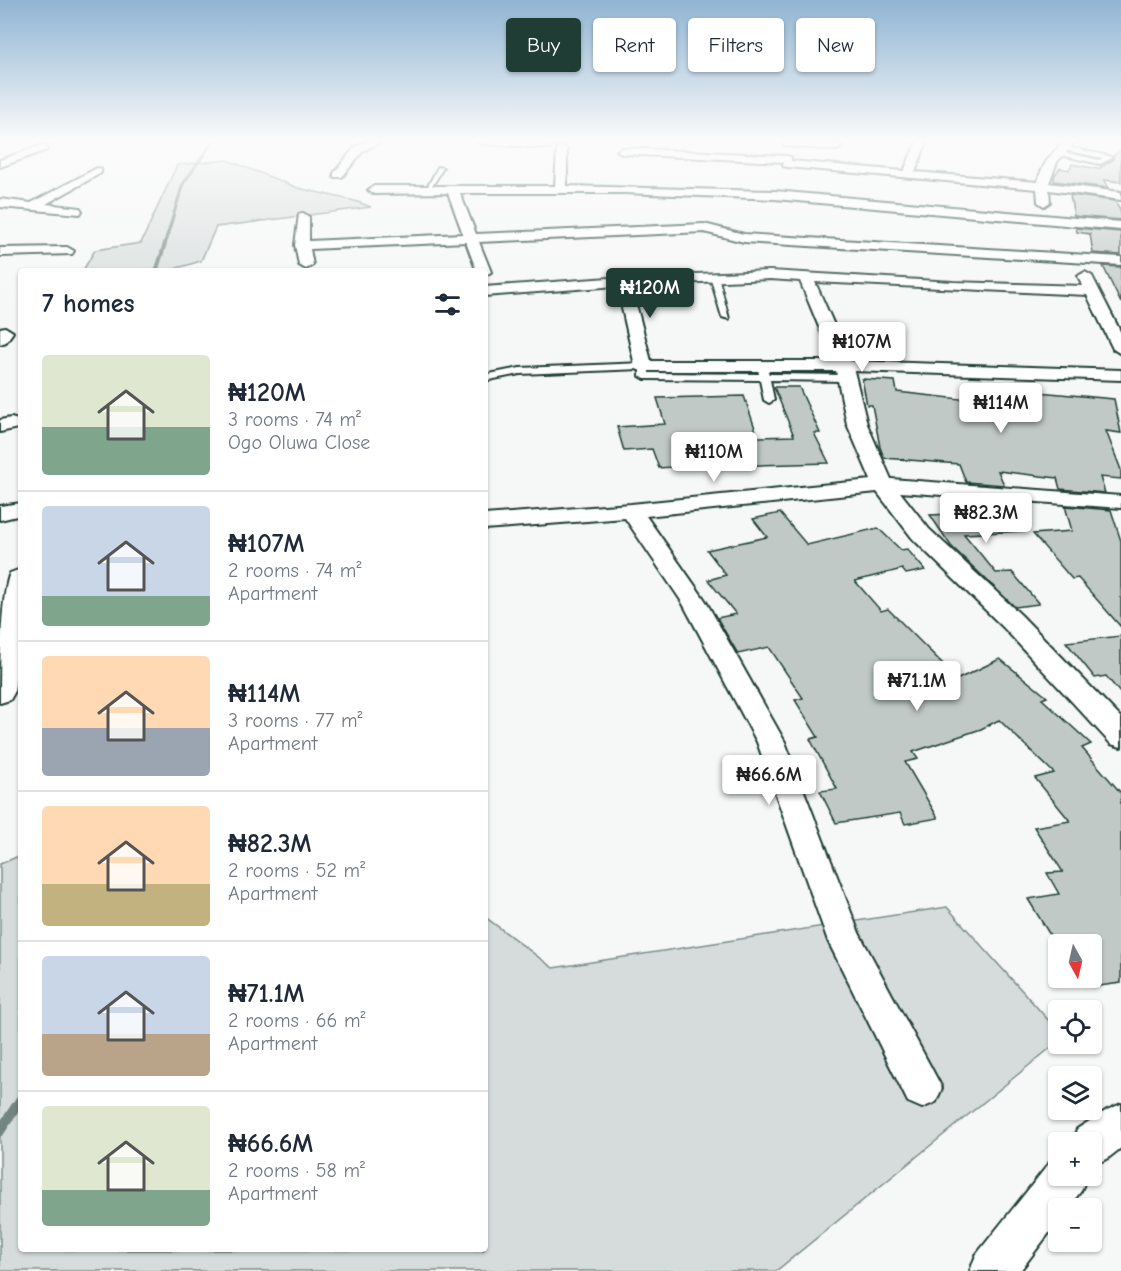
<!DOCTYPE html>
<meta charset="utf-8">
<style>
:root{--surface:#fff;--page:#f2f2f3;--text:#1f2937;--muted:#747a83;--line:#e0e1e3;--accent:#1f3d34}
body{margin:0;font-family:"Comic Neue",sans-serif;background:var(--page);color:var(--text);height:100vh;display:flex;flex-direction:column;font-size:22px;white-space:nowrap}
*{box-sizing:border-box;margin:0}
p{font-size:20px;color:var(--muted)}
.icon{flex:none;width:33px;height:33px;fill:none;stroke:currentColor;stroke-width:2;stroke-linecap:round;stroke-linejoin:round}
.map{position:relative;flex:1;overflow:hidden}
.drawer{position:absolute;left:18px;top:268px;width:470px;height:984px;display:flex;flex-direction:column;background:var(--surface);border-radius:6px;box-shadow:0 2px 4px #0004}
.drawer>*{flex:none}
.guide{position:absolute;left:506px;top:18px;width:525px;height:54px;display:flex;gap:12px}
.needle{width:39px;rotate:172deg}
.tools{position:absolute;left:1048px;top:934px;display:grid;gap:12px}
.tools a{display:grid;place-items:center;width:54px;height:54px;border-radius:6px;background:var(--surface);box-shadow:0 2px 4px #0004;font-size:30px}
.price{position:absolute;translate:-50% -51px;padding:0 14px;border-radius:6px;background:#fff;color:#222;font-size:20px;line-height:39px;filter:drop-shadow(0 2px 3px #0008)}
.price::after{content:'';position:absolute;left:50%;top:36px;width:18px;height:14px;margin-left:-9px;background:inherit;clip-path:polygon(0 0,100% 0,50% 100%)}
.price.active{background:var(--accent);color:#fff}
ul{padding:0;list-style:none}
li{display:flex;align-items:center;gap:18px;height:150px;padding:0 24px}
li+li{border-top:2px solid var(--line)}
li span{display:grid;place-items:center;flex:none;width:168px;height:120px;border-radius:6px;color:#555}
li>.icon{margin-inline-start:auto}
span .icon{width:72px;height:72px;fill:#fffc;stroke-width:1}
li b{font-size:26px}
h2{display:flex;justify-content:space-between;align-items:center;height:72px;padding:0 24px;font-size:26px}
.tag{padding:0 21px;border-radius:6px;background:var(--surface);box-shadow:0 2px 4px #0004;font-size:21px;line-height:54px}
.tag.active{background:var(--accent);color:#fff}
.map>svg:first-child{display:block}
</style>
<div class="map">
<svg width="1121" height="1271" viewBox="0 0 1121 1271">
<rect width="100%" height="100%" fill="#f6f7f7"/>
<filter id="ink" filterUnits="userSpaceOnUse"><feTurbulence type="fractalNoise" baseFrequency=".0167" numOctaves="2"/><feDisplacementMap in="SourceGraphic" scale="12" xChannelSelector="R" yChannelSelector="G"/><feConvolveMatrix kernelMatrix="1 2 1 2 8 2 1 2 1" color-interpolation-filters="sRGB"/></filter>
<g filter="url(#ink)">
<g fill="#d6dcdb" stroke="#7a8c88" stroke-width="1.5">
<polygon points="227,160 298,188 355,201 371,207 216,227 201,261 168,271 82,272 95,250 141,243 177,165"/>
<polygon points="21,849 21,1250 484,1250 485,917 553,968 947,907 1059,1032 1059,1041 776,1271 0,1271 0,864 19,856"/>
</g>
<g fill="none" stroke-linecap="round" stroke-linejoin="round">
<polyline stroke="#72857f" stroke-width="3" points="167,236 183,184 212,143 211,141"/>
<polyline stroke="#72857f" stroke-width="4" points="156,272 168,234"/>
<polyline stroke="#72857f" stroke-width="10" points="0,1131 21,1099"/>
</g>
<g fill="#c0c9c6" stroke="#1f3d34" stroke-width="1.5">
<polygon points="1121,150 1121,182 1104,180 1108,188 1054,181 1054,176 1060,168 1069,170 1072,164 1098,169 1113,160 1113,156"/>
<polygon points="1070,195 1115,201 1121,212 1121,220 1074,216"/>
<polygon points="1076,228 1121,232 1121,255 1093,253 1090,234 1077,232"/>
<polygon points="1103,266 1121,267 1121,303"/>
<polygon points="862,379 895,381 897,392 978,401 974,386 1114,399 1121,433 1106,431 1121,470 1121,479 1100,477 1105,493 1060,489 1057,478 998,471 1004,485 966,482 959,464 884,458 880,447 872,405 867,405"/>
<polygon points="774,387 799,387 820,433 814,433 829,463 723,466 722,463 659,468 652,449 624,451 617,427 665,424 657,398 744,396 758,437 794,436"/>
<polygon points="972,499 1011,502 1022,531 964,534 996,573 1012,572 1039,604 1015,607 951,546 930,515 977,513"/>
<polygon points="1065,506 1111,510 1121,541 1121,627 1078,578 1072,579 1033,534 1072,531"/>
<polygon points="780,513 807,545 878,528 901,550 907,549 925,570 906,574 902,569 855,581 881,611 888,609 958,679 1000,659 1047,697 1042,699 1091,744 1082,748 1121,793 1121,983 1092,987 1092,945 1056,945 1028,899 1059,894 1047,873 1063,872 1034,827 1070,821 1035,778 1054,773 999,720 981,729 913,752 918,759 905,762 938,818 905,824 900,813 836,823 820,791 837,789 810,739 818,737 795,700 803,698 769,647 738,654 717,618 736,614 708,580 726,575 707,550 767,537 753,519"/>
<polygon points="1121,636 1121,694 1106,676 1095,678 1066,642"/>
</g>
<g fill="none" stroke-linecap="round" stroke-linejoin="round">
<defs>
<g id="service">
<polygon points="1063,146 1109,156 1112,158 1100,164 1056,154 1058,151 1099,160 1103,158 1061,149"/>
<polygon points="438,167 443,168 430,190 426,190"/>
<polygon points="714,274 718,276 729,319 722,317 710,276"/>
<polygon points="644,363 649,366 649,373 759,374 758,369 763,366 766,367 769,374 845,375 850,378 845,381 770,380 774,400 769,403 764,400 760,380 645,379 640,376 640,369 520,374 484,381 484,375 520,368"/>
</g>
<g id="minor">
<polygon points="368,141 382,141 363,151 342,177 334,177 334,173 355,147"/>
<path d="M 478,141 C 494,141 543,136 554,145 L 549,148 L 483,144 Z"/>
<polygon points="784,141 837,144 842,147 837,150 788,146 784,145"/>
<path d="M 917,141 L 927,141 L 915,172 L 1038,182 C 1041,165 1052,153 1065,141 L 1076,141 L 1057,162 L 1049,183 L 1121,192 L 1121,200 L 1049,190 L 1050,202 L 1044,206 L 1038,202 L 1037,189 L 787,167 L 783,166 L 783,162 L 622,154 L 617,151 L 622,148 L 787,156 L 791,157 L 791,161 L 904,171 Z"/>
<polygon points="43,145 47,146 47,150 0,167 0,160"/>
<polygon points="562,146 567,149 567,186 775,191 1121,222 1121,230 775,199 624,193 460,193 476,234 704,224 744,234 1121,257 1121,265 744,242 704,232 479,242 491,272 484,276 484,272 477,272 466,242 310,249 313,265 306,269 299,265 295,245 299,214 303,213 309,217 309,241 463,234 448,193 374,194 368,190 374,186 555,186 557,149"/>
<polygon points="97,168 101,169 101,173 46,204 80,208 82,211 80,214 0,207 0,199 31,203"/>
<polygon points="67,247 74,251 72,254 0,256 0,248"/>
<path d="M 770,271 L 953,282 L 1083,286 L 1078,276 L 1085,272 L 1092,276 L 1121,333 L 1121,354 L 1113,349 L 1087,295 L 815,282 L 850,361 L 1121,370 L 1121,380 L 854,371 L 867,424 L 891,479 L 1121,496 L 1121,508 L 900,492 L 929,529 L 1021,615 L 1121,718 L 1121,747 L 1111,744 L 1003,627 L 913,539 L 877,492 L 646,516 L 705,600 L 785,742 L 859,933 L 942,1088 L 936,1102 L 922,1108 L 908,1102 L 828,941 L 757,742 L 682,602 L 625,518 L 484,529 L 484,515 L 631,504 L 871,480 L 847,424 L 836,371 L 644,371 L 638,370 L 635,366 L 617,286 L 484,296 L 484,287 L 623,277 ZM 770,279 L 800,281 L 833,361 L 651,361 L 631,285 Z"/>
<polygon points="5,327 13,332 6,342 0,344 0,328"/>
<polygon points="11,418 18,420 21,424 18,428 0,432 0,420"/>
<polygon points="21,503 21,515 0,520 0,506"/>
<path d="M 18,570 L 21,571 L 21,641 L 14,693 L 10,700 L 0,703 C 0,672 0,597 10,573 Z"/>
<polygon points="1121,1104 1121,1148 1107,1159 1092,1165 1092,1143 1072,1143 1077,1129 1107,1110"/>
<polygon points="1059,1158 1059,1176 1087,1176 1081,1191 1067,1209 1059,1209 1059,1220 1020,1271 970,1271 976,1255 1051,1161"/>
</g>
</defs>
<use href="#service" stroke="#1f3d34" stroke-width="4"/>
<use href="#minor" stroke="#1f3d34" stroke-width="4"/>
<use href="#service" fill="#fff" fill-rule="evenodd"/>
<use href="#minor" fill="#fff" fill-rule="evenodd"/>
</g>
</g>
<linearGradient id="sky" x2="0" y2="1"><stop stop-color="#8fb4d2"/><stop offset="0.44" stop-color="#fbfbfb"/><stop offset="1" stop-color="#fbfbfb" stop-opacity="0"/></linearGradient>
<rect width="1121" height="319" fill="url(#sky)"/>
</svg>
<div class="tools">
<a><svg class="needle" viewBox="-14 -14 28 28"><path d="M0-13l5 13h-10z" fill="#e53935"/><path d="M0 13l5-13h-10z" fill="#747a83"/></svg></a>
<a><svg class="icon" aria-label="locate" viewBox="0 0 24 24"><circle cx="12" cy="12" r="6"/><path d="M12 2v4M12 18v4M2 12h4M18 12h4"/></svg></a>
<a><svg class="icon" aria-label="layers" viewBox="0 0 24 24"><path d="M12 4l9 5-9 5-9-5zM3 14l9 5 9-5"/></svg></a>
<a>+</a>
<a>−</a>
</div>
<b class="price active" style="left:650px;top:319px">₦120M</b>
<b class="price" style="left:862px;top:373px">₦107M</b>
<b class="price" style="left:1001px;top:434px">₦114M</b>
<b class="price" style="left:714px;top:483px">₦110M</b>
<b class="price" style="left:986px;top:544px">₦82.3M</b>
<b class="price" style="left:917px;top:712px">₦71.1M</b>
<b class="price" style="left:769px;top:806px">₦66.6M</b>
<div class="guide">
<a class="tag active">Buy</a>
<a class="tag">Rent</a>
<a class="tag">Filters</a>
<a class="tag">New</a>
</div>
<section class="drawer">
<h2>7 homes<svg class="icon" aria-label="filters" viewBox="0 0 24 24"><path d="M4 7h16M4 17h16"/><circle cx="9" cy="7" r="2"/><circle cx="15" cy="17" r="2"/></svg></h2>
<ul>
<li><span style="background:linear-gradient(#dfe7d0 60%,#7fa58c 0)"><svg class="icon" aria-label="home" viewBox="0 0 24 24"><path d="M3 11l9-7 9 7M6 9v11h12V9"/></svg></span><div><b>₦120M</b><p>3 rooms · 74 m²</p><p>Ogo Oluwa Close</p></div></li>
<li><span style="background:linear-gradient(#c9d6e8 75%,#7fa58c 0)"><svg class="icon" aria-label="home" viewBox="0 0 24 24"><path d="M3 11l9-7 9 7M6 9v11h12V9"/></svg></span><div><b>₦107M</b><p>2 rooms · 74 m²</p><p>Apartment</p></div></li>
<li><span style="background:linear-gradient(#ffd9b3 60%,#9aa5b1 0)"><svg class="icon" aria-label="home" viewBox="0 0 24 24"><path d="M3 11l9-7 9 7M6 9v11h12V9"/></svg></span><div><b>₦114M</b><p>3 rooms · 77 m²</p><p>Apartment</p></div></li>
<li><span style="background:linear-gradient(#ffd9b3 65%,#c2b280 0)"><svg class="icon" aria-label="home" viewBox="0 0 24 24"><path d="M3 11l9-7 9 7M6 9v11h12V9"/></svg></span><div><b>₦82.3M</b><p>2 rooms · 52 m²</p><p>Apartment</p></div></li>
<li><span style="background:linear-gradient(#c9d6e8 65%,#b9a48a 0)"><svg class="icon" aria-label="home" viewBox="0 0 24 24"><path d="M3 11l9-7 9 7M6 9v11h12V9"/></svg></span><div><b>₦71.1M</b><p>2 rooms · 66 m²</p><p>Apartment</p></div></li>
<li><span style="background:linear-gradient(#dfe7d0 70%,#7fa58c 0)"><svg class="icon" aria-label="home" viewBox="0 0 24 24"><path d="M3 11l9-7 9 7M6 9v11h12V9"/></svg></span><div><b>₦66.6M</b><p>2 rooms · 58 m²</p><p>Apartment</p></div></li>
</ul>
</section>
</div>
